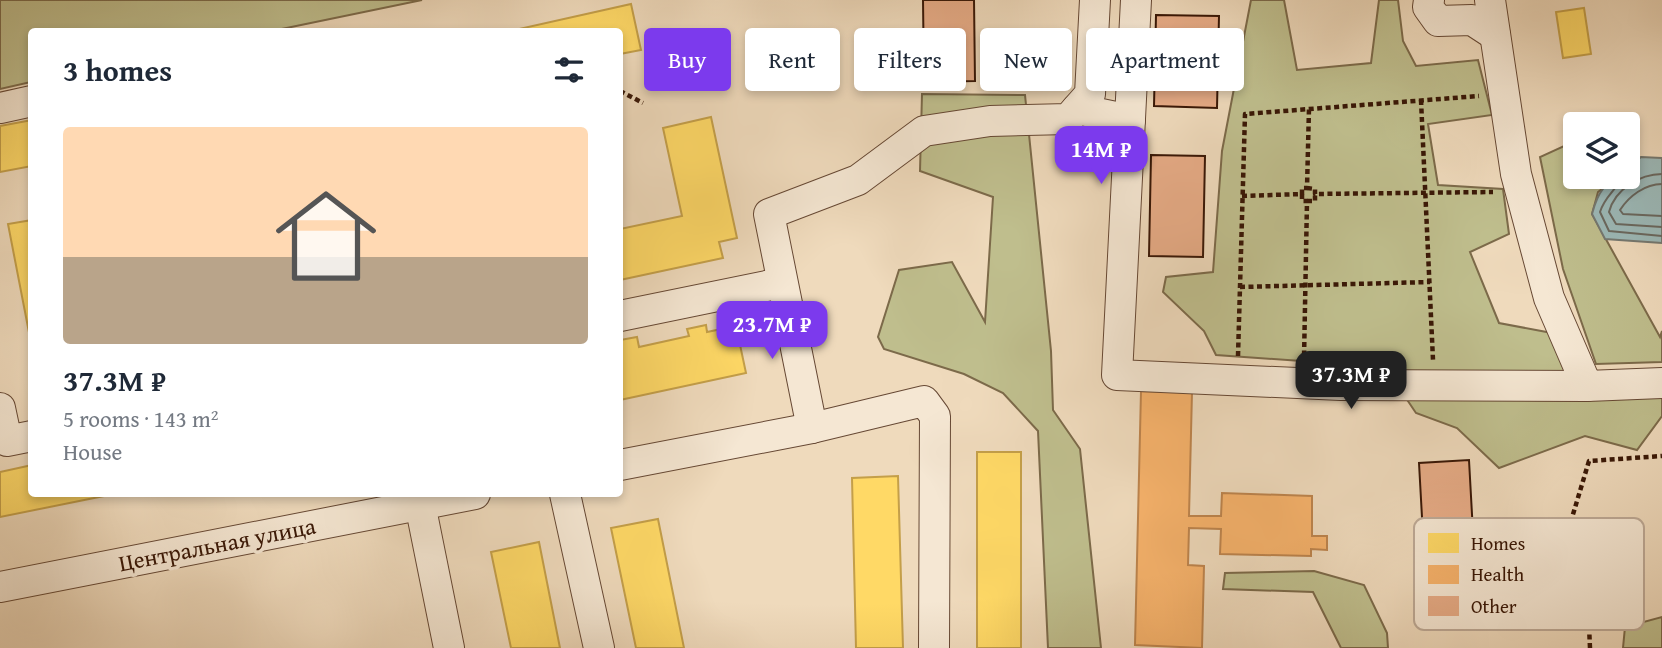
<!DOCTYPE html>
<meta charset="utf-8">
<style>
:root{--surface:#fff;--page:#f2f2f3;--text:#1f2937;--muted:#747a83;--accent:#7c3aed}
body{margin:0;font-family:"Gentium Book Plus",serif;background:var(--page);color:var(--text);height:100vh;display:flex;flex-direction:column;font-size:26px;white-space:nowrap}
*{box-sizing:border-box;margin:0}
p{font-size:23px;color:var(--muted)}
.icon{flex:none;width:38px;height:38px;fill:none;stroke:currentColor;stroke-width:2;stroke-linecap:round;stroke-linejoin:round}
.map{position:relative;flex:1;overflow:hidden}
.details{position:absolute;left:28px;top:28px;width:595px;height:469px;display:flex;flex-direction:column;background:var(--surface);border-radius:7px;box-shadow:0 4px 10px #0003}
.details>*{flex:none}
.hud{position:absolute;left:644px;top:28px;width:665px;height:63px;display:flex;gap:14px}
.buttons{position:absolute;left:1563px;top:112px;display:grid;gap:14px}
.buttons a{display:grid;place-items:center;width:77px;height:77px;border-radius:7px;background:var(--surface);box-shadow:0 4px 10px #0003;font-size:35px}
.price{position:absolute;translate:-50% -60px;padding:0 16px;border-radius:14px;background:var(--accent);color:#fff;font-size:23px;line-height:46px;filter:drop-shadow(0 2px 4px #0008)}
.price::after{content:'';position:absolute;left:50%;top:42px;width:21px;height:16px;margin-left:-10px;background:inherit;clip-path:polygon(0 0,100% 0,50% 100%)}
.price.on{background:#222;color:#fff}
ul{padding:0;list-style:none}
li{display:grid;align-content:center;gap:14px;height:371px;padding:0 35px}
li span{display:grid;place-items:center;height:217px;border-radius:7px;color:#555}
li>.icon{margin-inline-start:auto}
span .icon{width:126px;height:126px;fill:#fffc;stroke-width:1}
li b{font-size:30px}
h2{display:flex;justify-content:space-between;align-items:center;height:84px;padding:0 35px;font-size:30px}
.pill{padding:0 24px;border-radius:7px;background:var(--surface);box-shadow:0 4px 10px #0003;font-size:24px;line-height:63px}
.pill.on{background:var(--accent);color:#fff}
.map>svg:first-child{display:block}
</style>
<div class="map">
<svg width="1662" height="648" viewBox="0 0 1662 648">
<rect width="100%" height="100%" fill="#efdabc"/>
<filter id="stains"><feTurbulence type="fractalNoise" baseFrequency=".00286" numOctaves="4"/><feColorMatrix values="0 0 0 0 .2 0 0 0 0 .09 0 0 0 0 .02 0 0 0 .5 -.17"/></filter>
<radialGradient id="worn" r=".72"><stop offset=".6" stop-color="#630" stop-opacity="0"/><stop offset="1" stop-color="#630" stop-opacity=".3"/></radialGradient>
<g fill="#bfbe8d" stroke="#7c6a4a" stroke-width="2">
<polygon points="0,0 422,0 272,31 32,32 31,82 0,89"/>
<polygon points="1251,0 1284,0 1297,70 1371,63 1379,0 1398,0 1403,41 1416,66 1478,60 1492,115 1428,124 1438,185 1503,189 1509,234 1470,252 1499,323 1557,334 1583,398 1662,397 1662,416 1637,450 1585,436 1499,468 1457,428 1416,413 1385,367 1216,355 1204,331 1163,292 1166,277 1213,272 1222,151"/>
<polygon points="922,94 1025,95 1051,351 1053,410 1080,449 1101,648 1048,648 1038,431 1003,393 964,374 884,349 878,337 899,270 952,262 985,322 993,197 920,171"/>
<polygon points="1575,141 1575,177 1617,177 1598,192 1592,214 1660,337 1662,331 1662,362 1596,364 1563,269 1540,157"/>
<polygon points="1314,571 1364,585 1387,633 1388,648 1341,648 1313,592 1223,589 1225,573"/>
<polygon points="1662,617 1662,648 1623,648 1625,627"/>
</g>
<path fill="#9cb9b8" stroke="#747871" stroke-width="2" d="M 1641,157 L 1662,158 L 1662,243 L 1605,239 L 1592,214 C 1597,195 1605,177 1628,177 L 1628,168 Z"/>
<g fill="#ffd966" stroke="#c49f49" stroke-width="2">
<polygon points="631,4 641,50 620,54 620,32 506,32"/>
<polygon points="1584,8 1591,54 1563,58 1556,12"/>
<polygon points="711,117 737,238 719,242 723,258 620,280 620,229 682,216 663,128"/>
<polygon points="32,120 32,166 0,172 0,126"/>
<polygon points="32,220 32,348 8,224"/>
<polygon points="706,325 707,332 736,326 746,373 620,400 620,340 637,337 639,347 689,336 687,329"/>
<rect x="977" y="452" width="44" height="196"/>
<polygon points="32,465 32,494 114,494 0,517 0,472"/>
<polygon points="898,476 903,648 856,648 852,478"/>
<polygon points="658,519 684,648 636,648 611,528"/>
<polygon points="539,542 560,648 511,648 491,552"/>
</g>
<polygon fill="#f6b26b" stroke="#bd844d" stroke-width="2" points="1141,391 1192,392 1189,516 1221,516 1222,493 1312,496 1312,536 1327,536 1327,550 1311,549 1311,556 1220,554 1221,529 1189,528 1188,565 1204,566 1202,648 1135,645"/>
<g fill="none" stroke-linecap="round" stroke-linejoin="round">
<g stroke="#6a685f" stroke-width="2">
<path d="M 1662,174 C 1640,174 1615,189 1609,212 L 1616,224 L 1662,227"/>
<path d="M 1621,177 C 1619,188 1605,195 1600,212 L 1609,231 L 1662,236"/>
<path d="M 1662,184 C 1645,184 1629,196 1620,210 L 1623,214 L 1662,216"/>
</g>
</g>
<g fill="#e6ab86" stroke="#391706" stroke-width="2">
<polygon points="923,0 974,0 975,81 924,82"/>
<polygon points="1156,15 1219,16 1217,108 1154,106"/>
<polygon points="1151,155 1205,156 1203,257 1149,256"/>
<polygon points="1469,460 1476,587 1426,590 1419,463"/>
</g>
<g fill="none" stroke-linecap="round" stroke-linejoin="round">
<defs>
<g id="minor">
<polyline points="1136,0 1117,375 1341,385 1587,386"/>
<polyline points="1429,0 1428,7 1438,21 1472,20 1495,35"/>
<polyline points="1490,0 1516,174 1549,298 1587,386 1662,383"/>
<polyline points="0,108 32,101"/>
<polyline points="1077,109 1130,120"/>
<polyline points="620,316 781,283"/>
<polyline points="0,408 7,441 32,436"/>
<polyline points="812,428 769,214 858,180 924,131 990,121 1068,119 1090,94 1095,0"/>
<polyline points="620,465 812,428 924,401 935,416 934,648"/>
<polyline points="418,494 449,648"/>
<polyline points="565,494 599,648"/>
<polyline points="0,587 475,494"/>
</g>
</defs>
<use href="#minor" stroke="#664834" stroke-width="32"/>
<g stroke="#391706" stroke-width="4.5" stroke-dasharray="5 3.5" stroke-linecap="butt">
<polyline points="620,91 643,103"/>
<polyline points="1421,100 1433,360"/>
<polyline points="1307,188 1315,189 1315,194 1493,192"/>
<polyline points="1302,194 1302,201 1307,201 1304,359"/>
<polyline points="1242,196 1302,194 1302,188 1307,188 1309,108"/>
<polyline points="1307,201 1315,201 1315,194"/>
<polyline points="1240,287 1430,282"/>
<polyline points="1238,356 1245,114 1479,96"/>
<polyline points="1590,648 1587,581 1571,521 1589,461 1662,456"/>
</g>
<use href="#minor" stroke="#f5e7d3" stroke-width="30"/>
</g>
<g text-anchor="middle" dominant-baseline="central" stroke-width="7" stroke-linejoin="round" paint-order="stroke">
<g font-size="23" fill="#391706" stroke="#f5e7d3">
<text transform="translate(217 544) rotate(-11)">Центральная улица</text>
</g>
</g>
<rect x="1414" y="518" width="230" height="112" rx="10" fill="#f5e7d3" stroke="#bda996" stroke-width="2"/>
<rect x="1428" y="533" width="31" height="20" fill="#ffd966"/>
<rect x="1428" y="565" width="31" height="19" fill="#f6b26b"/>
<rect x="1428" y="596" width="31" height="20" fill="#e6ab86"/>
<g font-size="19" fill="#391706">
<text x="1471" y="550">Homes</text>
<text x="1471" y="581">Health</text>
<text x="1471" y="613">Other</text>
</g>
<rect width="100%" height="100%" filter="url(#stains)"/>
<rect width="100%" height="100%" fill="url(#worn)"/>
</svg>
<div class="buttons">
<a><svg class="icon" aria-label="layers" viewBox="0 0 24 24"><path d="M12 4l9 5-9 5-9-5zM3 14l9 5 9-5"/></svg></a>
</div>
<b class="price" style="left:1101px;top:186px">14M ₽</b>
<b class="price" style="left:772px;top:361px">23.7M ₽</b>
<b class="price on" style="left:1351px;top:411px">37.3M ₽</b>
<div class="hud">
<a class="pill on">Buy</a>
<a class="pill">Rent</a>
<a class="pill">Filters</a>
<a class="pill">New</a>
<a class="pill">Apartment</a>
</div>
<section class="details">
<h2>3 homes<svg class="icon" aria-label="filters" viewBox="0 0 24 24"><path d="M4 7h16M4 17h16"/><circle cx="9" cy="7" r="2"/><circle cx="15" cy="17" r="2"/></svg></h2>
<ul>
<li><span style="background:linear-gradient(#ffd9b3 60%,#b9a48a 0)"><svg class="icon" aria-label="home" viewBox="0 0 24 24"><path d="M3 11l9-7 9 7M6 9v11h12V9"/></svg></span><div><b>37.3M ₽</b><p>5 rooms · 143 m²</p><p>House</p></div></li>
</ul>
</section>
</div>
